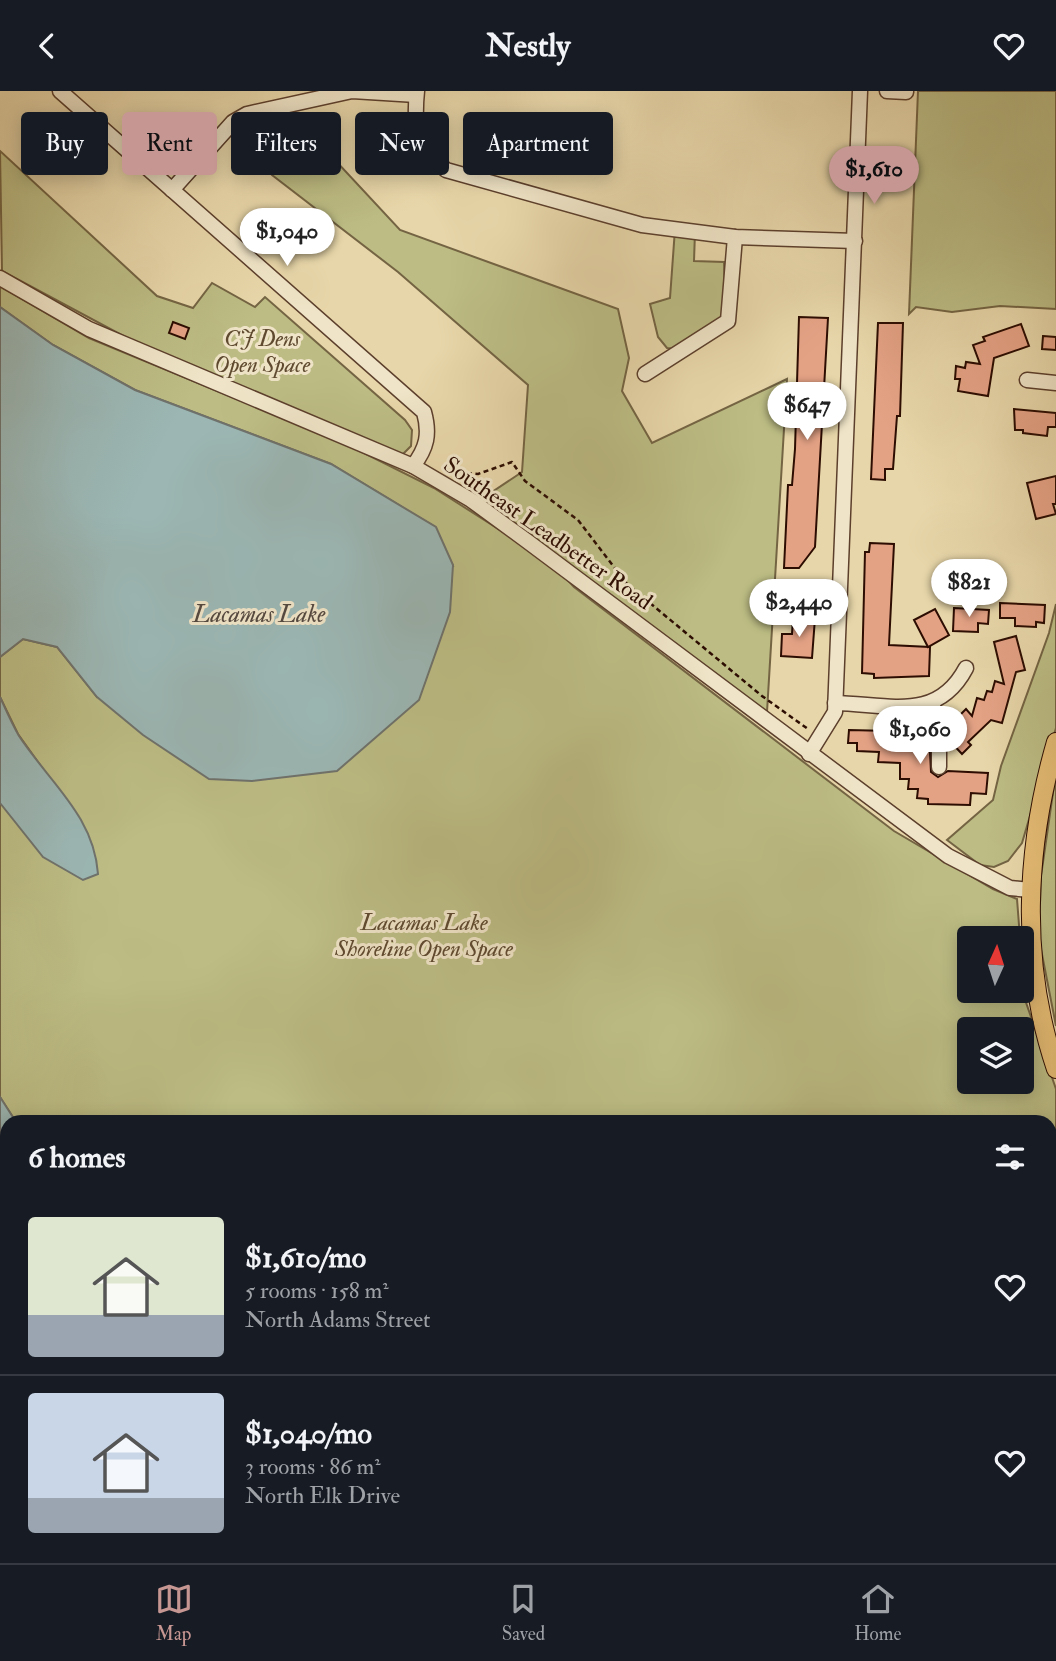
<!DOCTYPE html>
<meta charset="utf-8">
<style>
:root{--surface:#171b24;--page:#242831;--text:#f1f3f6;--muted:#9ea1a6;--line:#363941;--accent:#c59692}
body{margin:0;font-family:"IM FELL Double Pica",serif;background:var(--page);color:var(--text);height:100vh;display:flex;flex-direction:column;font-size:26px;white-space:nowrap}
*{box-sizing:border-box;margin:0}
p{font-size:23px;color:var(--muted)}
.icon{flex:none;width:38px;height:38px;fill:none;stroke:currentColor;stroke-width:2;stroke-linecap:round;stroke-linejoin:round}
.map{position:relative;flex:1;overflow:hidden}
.side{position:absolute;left:0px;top:1024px;width:1057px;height:450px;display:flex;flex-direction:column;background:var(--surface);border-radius:21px 21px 0 0;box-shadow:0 4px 18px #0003}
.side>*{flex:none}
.banner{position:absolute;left:21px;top:21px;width:700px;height:63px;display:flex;gap:14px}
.needle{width:46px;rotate:3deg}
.controls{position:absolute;left:957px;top:835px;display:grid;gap:14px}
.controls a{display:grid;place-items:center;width:77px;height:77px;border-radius:7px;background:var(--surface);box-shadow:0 4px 18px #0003;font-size:35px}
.price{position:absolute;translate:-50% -60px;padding:0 16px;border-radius:24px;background:#fff;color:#222;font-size:23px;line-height:46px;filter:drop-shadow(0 2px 4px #0008)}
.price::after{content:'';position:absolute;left:50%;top:42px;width:21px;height:16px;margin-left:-10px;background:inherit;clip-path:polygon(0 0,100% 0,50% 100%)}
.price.current{background:var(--accent);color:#111}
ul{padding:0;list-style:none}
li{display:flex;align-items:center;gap:21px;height:175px;padding:0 28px}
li+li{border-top:2px solid var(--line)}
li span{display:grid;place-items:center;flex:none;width:196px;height:140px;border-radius:7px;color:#555}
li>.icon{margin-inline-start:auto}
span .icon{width:84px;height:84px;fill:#fffc;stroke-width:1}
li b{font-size:30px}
h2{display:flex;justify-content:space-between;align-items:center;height:84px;padding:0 28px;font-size:30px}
.pill{padding:0 24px;border-radius:7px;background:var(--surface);box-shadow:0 4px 18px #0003;font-size:24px;line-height:63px}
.pill.current{background:var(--accent);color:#111}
header{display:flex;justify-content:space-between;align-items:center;height:91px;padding:0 28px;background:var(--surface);font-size:32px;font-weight:700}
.tabs{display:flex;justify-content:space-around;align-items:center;height:98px;border-top:2px solid var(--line);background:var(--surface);font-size:19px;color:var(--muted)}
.tabs a{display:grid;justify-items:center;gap:4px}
.tabs .current{color:var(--accent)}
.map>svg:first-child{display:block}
</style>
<header><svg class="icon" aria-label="back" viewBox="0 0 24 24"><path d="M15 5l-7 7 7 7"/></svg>Nestly<svg class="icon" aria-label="heart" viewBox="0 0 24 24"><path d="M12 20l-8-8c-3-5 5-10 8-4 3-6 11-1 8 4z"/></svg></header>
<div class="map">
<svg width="1056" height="1472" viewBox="0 0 1056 1472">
<rect width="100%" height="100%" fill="#e7d6a9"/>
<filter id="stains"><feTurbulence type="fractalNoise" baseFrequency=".00286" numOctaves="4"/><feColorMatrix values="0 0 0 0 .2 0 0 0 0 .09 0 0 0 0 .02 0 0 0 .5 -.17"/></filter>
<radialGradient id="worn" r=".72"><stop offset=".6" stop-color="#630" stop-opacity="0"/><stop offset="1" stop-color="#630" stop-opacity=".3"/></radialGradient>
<g fill="#bcbc84" stroke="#746443" stroke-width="2" fill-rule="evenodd">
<polygon points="918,0 1056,0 1056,218 1000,215 952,221 916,216 909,223"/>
<polygon points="258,34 305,49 335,69 400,139 618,218 629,267 622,300 652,352 787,288 767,621 477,411 522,381 528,294 398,181 272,84 238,46"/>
<polygon points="0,60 157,205 193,217 212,192 255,216 265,206 405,329 412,339 411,355 400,366 157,263 2,180"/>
<polygon points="675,138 695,141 694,170 724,171 725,211 721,232 676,258 667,257 658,246 650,213 670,207"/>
<path d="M 0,195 L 89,247 L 348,354 L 434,397 L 552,472 L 574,496 L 894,740 L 993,798 L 1017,808 L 1020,847 L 970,847 L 970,900 L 1022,900 L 1056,998 L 1056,1360 L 1050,1360 L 1050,1031 L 16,1031 L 0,1006 L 0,712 L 48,685 L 18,643 L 0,606 L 0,566 L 23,548 L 57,556 L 97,606 L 453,475 L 435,436 L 331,373 L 135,299 L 53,254 L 0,216 ZM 970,938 L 1022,938 L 1022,990 L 970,990 Z"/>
<polygon points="1056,513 1056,637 1022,752 1008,770 994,776 980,774 947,749 993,709 1001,675 1049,542"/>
<polygon points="1056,681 1056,935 1039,848 1040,792"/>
<polygon points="608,1467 869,1467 869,1472 613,1472"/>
</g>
<g fill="#9bb6b3" stroke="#6f726c" stroke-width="2">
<polygon points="0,216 53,254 135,299 331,373 436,436 453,474 450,521 419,609 337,680 252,690 209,688 143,644 97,606 57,556 23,548 0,566"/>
<path d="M 0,606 C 6,619 12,633 19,645 C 50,692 94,725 98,783 L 83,789 L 43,766 L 0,712 Z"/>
<polygon points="0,1006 16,1031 7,1031 7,1350 0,1345"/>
<polygon points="0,1378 7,1385 7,1466 137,1466 138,1472 0,1472"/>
<polygon points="608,1467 613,1472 258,1472 248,1467"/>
</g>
<g fill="#e4a285" stroke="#2d0d02" stroke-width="2">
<polygon points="799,226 828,227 815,456 799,477 784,477 788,394 792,394 795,358"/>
<polygon points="173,231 189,237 185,248 169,242"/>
<polygon points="878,232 903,232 900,325 897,325 893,378 885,378 885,389 871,388"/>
<polygon points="1021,233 1029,255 994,267 988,305 958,300 960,288 955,288 956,275 965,277 966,271 980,273 973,254 985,250 983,246"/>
<polygon points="1043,245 1056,246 1056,259 1042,258"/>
<polygon points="1014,318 1056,322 1056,336 1048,336 1047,345 1023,342 1023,339 1015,339"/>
<polygon points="1056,385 1056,413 1053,413 1056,423 1036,428 1027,392"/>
<polygon points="870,452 894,453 889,554 930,556 929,585 874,587 874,583 862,582 865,461 869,461"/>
<polygon points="1000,512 1045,514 1044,532 1036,531 1036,536 1015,535 1015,527 1000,527"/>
<polygon points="954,517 989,519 988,533 978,532 978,541 953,540"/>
<polygon points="935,518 949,544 928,556 914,529"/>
<polygon points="793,526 815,527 812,567 781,565 782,543 792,543"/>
<polygon points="1016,545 1025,579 1016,581 1002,632 991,629 968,651 971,654 962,663 949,649 949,635 966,618 972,625 977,607 984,609 987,600 992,601 995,590 1004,593 994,551"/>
<polygon points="849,639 929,641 931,681 938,686 948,680 988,682 986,703 971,702 970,714 928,713 928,708 917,707 918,698 908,698 909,688 900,688 900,672 878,671 879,661 857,660 857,652 848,652"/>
</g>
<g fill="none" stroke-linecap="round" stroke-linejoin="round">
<defs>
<g id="minor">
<path d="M 60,0 L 424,321 C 430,343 427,357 413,375"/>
<path d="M 417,0 C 413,39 417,53 446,79 L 642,134 L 735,146 L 855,150"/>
<polyline points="887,0 906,1"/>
<polyline points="172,99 233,31 247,23 352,0 416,4"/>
<polyline points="0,187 89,238 413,375 471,409 527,450 948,765 1010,797 1030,799"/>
<polyline points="645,283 728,230 735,146"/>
<polyline points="1027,289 1056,292"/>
<path d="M 835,612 C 888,613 937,632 966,577"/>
<polyline points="931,612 939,628 939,676"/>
<polyline points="809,663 835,621 860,0"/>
</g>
<path id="major" d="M 1056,651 C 1025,758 1020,872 1056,978"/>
</defs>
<use href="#minor" stroke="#5c3f2c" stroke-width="17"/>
<use href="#major" stroke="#2d0d02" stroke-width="20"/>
<polyline stroke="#2d0d02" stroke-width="2.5" stroke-dasharray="5 3.5" stroke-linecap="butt" points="450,381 478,383 512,371 525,390 578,429 627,493 762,605 808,638"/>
<use href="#minor" stroke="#efe4c7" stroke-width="14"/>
<use href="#major" stroke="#e4bb74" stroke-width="18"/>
</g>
<g text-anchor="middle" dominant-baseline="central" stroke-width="6" stroke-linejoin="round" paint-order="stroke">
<g font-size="23" font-style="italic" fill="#5f4a30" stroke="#efe4c7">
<text x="262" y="247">CJ Dens<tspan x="262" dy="26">Open Space</tspan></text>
<text x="424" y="831">Lacamas Lake<tspan x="424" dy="26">Shoreline Open Space</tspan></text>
</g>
<g font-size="23" fill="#2d0d02" stroke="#efe4c7">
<text transform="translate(548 442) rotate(35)">Southeast Leadbetter Road</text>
</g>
<g font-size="24" font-style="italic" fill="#544840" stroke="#efe4c7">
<text x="259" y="523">Lacamas Lake</text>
</g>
</g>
<rect width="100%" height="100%" filter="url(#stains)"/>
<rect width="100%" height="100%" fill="url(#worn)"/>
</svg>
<div class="controls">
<a><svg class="needle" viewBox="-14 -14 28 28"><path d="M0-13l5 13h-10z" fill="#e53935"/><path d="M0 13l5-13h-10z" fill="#9ea1a6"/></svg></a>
<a><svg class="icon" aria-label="layers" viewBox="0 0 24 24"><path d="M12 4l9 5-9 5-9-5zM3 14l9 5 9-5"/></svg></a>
</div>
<b class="price current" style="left:874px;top:115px">$1,610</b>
<b class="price" style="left:287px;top:177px">$1,040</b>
<b class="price" style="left:807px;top:351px">$647</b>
<b class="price" style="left:969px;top:528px">$821</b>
<b class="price" style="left:799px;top:548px">$2,440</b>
<b class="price" style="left:920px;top:675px">$1,060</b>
<div class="banner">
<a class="pill">Buy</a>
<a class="pill current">Rent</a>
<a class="pill">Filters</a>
<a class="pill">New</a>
<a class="pill">Apartment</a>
</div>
<section class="side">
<h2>6 homes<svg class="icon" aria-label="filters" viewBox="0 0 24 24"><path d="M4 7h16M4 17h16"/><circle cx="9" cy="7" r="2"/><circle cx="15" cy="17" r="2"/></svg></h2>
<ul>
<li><span style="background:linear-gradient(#dfe7d0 70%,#9aa5b1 0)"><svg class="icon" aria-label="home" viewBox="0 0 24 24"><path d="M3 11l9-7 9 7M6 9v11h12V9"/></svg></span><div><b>$1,610/mo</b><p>5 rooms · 158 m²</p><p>North Adams Street</p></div><svg class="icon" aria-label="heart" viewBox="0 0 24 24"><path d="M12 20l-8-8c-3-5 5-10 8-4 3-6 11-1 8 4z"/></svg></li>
<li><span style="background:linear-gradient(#c9d6e8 75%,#9aa5b1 0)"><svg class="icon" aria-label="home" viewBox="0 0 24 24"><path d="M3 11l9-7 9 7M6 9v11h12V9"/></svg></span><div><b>$1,040/mo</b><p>3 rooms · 86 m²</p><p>North Elk Drive</p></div><svg class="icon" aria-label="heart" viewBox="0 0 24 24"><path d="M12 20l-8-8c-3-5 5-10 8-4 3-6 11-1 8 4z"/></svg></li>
</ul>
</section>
</div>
<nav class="tabs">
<a class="current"><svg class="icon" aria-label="map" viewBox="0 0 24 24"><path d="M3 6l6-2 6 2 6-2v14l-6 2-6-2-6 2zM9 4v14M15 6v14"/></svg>Map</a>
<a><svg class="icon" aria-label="saved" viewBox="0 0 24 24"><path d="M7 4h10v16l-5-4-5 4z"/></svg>Saved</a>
<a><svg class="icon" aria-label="home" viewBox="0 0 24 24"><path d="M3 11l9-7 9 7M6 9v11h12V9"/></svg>Home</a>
</nav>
